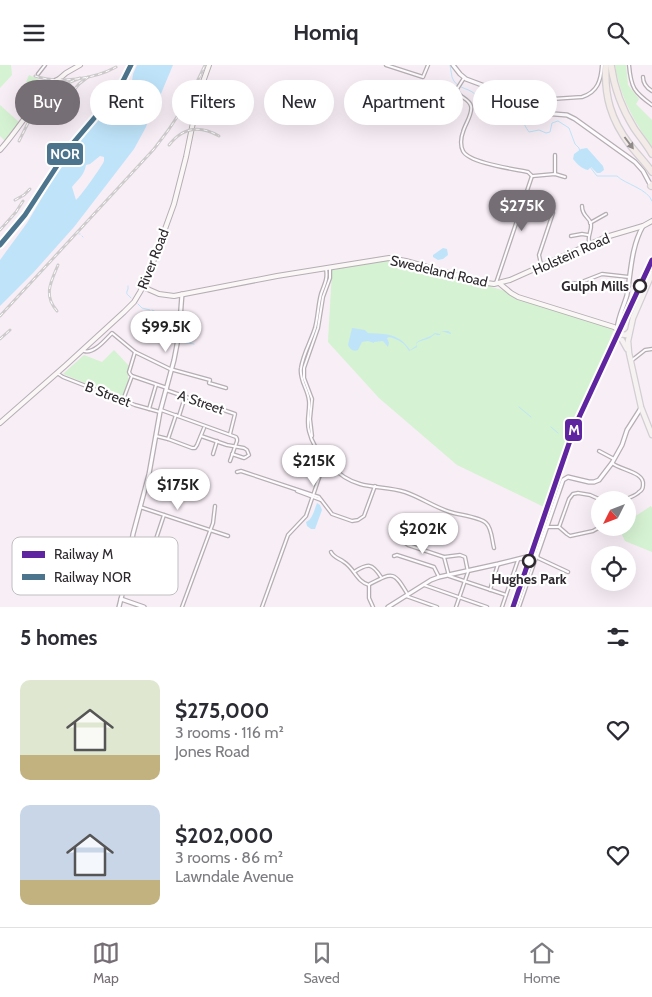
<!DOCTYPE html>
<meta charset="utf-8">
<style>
:root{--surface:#fff;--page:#f2f2f3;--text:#2b2b33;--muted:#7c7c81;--line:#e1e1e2;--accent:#756e74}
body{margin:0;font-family:Cabin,sans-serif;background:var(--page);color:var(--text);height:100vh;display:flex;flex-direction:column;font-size:19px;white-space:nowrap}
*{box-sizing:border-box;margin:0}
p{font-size:16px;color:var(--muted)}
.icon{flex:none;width:28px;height:28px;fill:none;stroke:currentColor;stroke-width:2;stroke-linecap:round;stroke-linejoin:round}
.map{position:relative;height:542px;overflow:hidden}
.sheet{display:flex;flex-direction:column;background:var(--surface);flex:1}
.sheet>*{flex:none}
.hud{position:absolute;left:15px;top:15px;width:622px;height:45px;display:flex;gap:10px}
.needle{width:32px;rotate:228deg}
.tools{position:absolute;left:591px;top:426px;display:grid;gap:10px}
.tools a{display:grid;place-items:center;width:45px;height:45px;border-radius:50%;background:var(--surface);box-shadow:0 5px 20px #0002;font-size:25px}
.price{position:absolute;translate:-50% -42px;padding:0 11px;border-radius:18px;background:#fff;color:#222;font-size:16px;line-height:32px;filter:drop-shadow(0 1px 2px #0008)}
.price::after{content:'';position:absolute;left:50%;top:30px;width:15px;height:11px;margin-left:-8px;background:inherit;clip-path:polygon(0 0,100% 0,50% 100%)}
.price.current{background:var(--accent);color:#fff}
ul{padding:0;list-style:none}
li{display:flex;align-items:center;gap:15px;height:125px;padding:0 20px}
li span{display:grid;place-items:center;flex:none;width:140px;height:100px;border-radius:10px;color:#555}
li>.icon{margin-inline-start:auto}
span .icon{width:60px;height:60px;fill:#fffc;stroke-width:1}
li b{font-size:21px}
h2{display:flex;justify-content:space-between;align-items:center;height:60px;padding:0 20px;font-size:21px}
.tag{padding:0 18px;border-radius:22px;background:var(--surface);box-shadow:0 5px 20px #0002;font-size:18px;line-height:45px}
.tag.current{background:var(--accent);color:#fff}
header{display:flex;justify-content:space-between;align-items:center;height:65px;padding:0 20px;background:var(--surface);font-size:22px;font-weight:700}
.menu{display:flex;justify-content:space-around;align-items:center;height:70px;border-top:1px solid var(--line);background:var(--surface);font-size:14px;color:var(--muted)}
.menu a{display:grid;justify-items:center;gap:2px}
.menu .current{color:var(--accent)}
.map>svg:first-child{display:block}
</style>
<header><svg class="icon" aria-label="menu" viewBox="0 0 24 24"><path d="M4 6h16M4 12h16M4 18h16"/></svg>Homiq<svg class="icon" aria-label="search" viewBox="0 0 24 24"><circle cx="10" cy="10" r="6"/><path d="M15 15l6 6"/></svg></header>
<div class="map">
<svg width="652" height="542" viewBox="0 0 652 542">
<rect width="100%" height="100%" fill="#f8eef6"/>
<g fill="#d5f2d2">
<polygon points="0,0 11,0 12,10 0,23"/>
<path d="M 615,0 L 626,0 L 628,20 L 639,34 L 636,39 L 652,55 L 652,82 C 633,54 621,34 615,0 Z"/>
<polygon points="29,10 42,16 38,24 26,17"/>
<polygon points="0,40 20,58 5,76 0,71"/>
<polygon points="387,195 449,210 502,225 614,264 544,442 457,400 379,333 328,277 332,205"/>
<path d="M 114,285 L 129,301 L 127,307 C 131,316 125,325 122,333 L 63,309 L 84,290 L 102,297 Z"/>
<polygon points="651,441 652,443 652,487 625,476 619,463 628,462 628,456"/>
</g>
<g fill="#bfe4fa" fill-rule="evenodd">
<path d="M 137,0 L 173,0 L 160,31 L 155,35 L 146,62 L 134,84 L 74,162 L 33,208 L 0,241 L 0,195 L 27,158 L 50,119 L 79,77 L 132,16 L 133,9 ZM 100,91 L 104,92 C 104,93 104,95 104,96 C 103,100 80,132 76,135 L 72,122 C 78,114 84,111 86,100 L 90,99 Z"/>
<path d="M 587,83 L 603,101 L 604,105 L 600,108 L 597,108 L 591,102 L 588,105 C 582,104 577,99 573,94 L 574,89 L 581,84 Z"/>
<polygon points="443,183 447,184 448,190 443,194 438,195 433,192 433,190"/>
<path d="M 352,263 L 365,265 L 368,268 C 385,269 399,268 410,285 L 416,281 L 416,278 C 421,273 428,274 435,268 L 440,269 L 441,266 L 448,266 L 451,268 L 451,269 L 441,266 L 440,270 L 437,270 L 435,269 L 430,273 L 418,277 L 416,279 L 417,282 L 409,286 C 405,278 398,274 389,272 L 387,273 L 389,278 L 388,282 L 383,276 L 374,277 L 374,278 L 368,276 L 362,277 L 358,285 C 353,287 350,284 348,280 Z"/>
<path d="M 317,438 L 320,440 L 322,445 L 315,464 L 311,464 L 307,461 L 306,457 C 313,454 314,445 317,438 Z"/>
</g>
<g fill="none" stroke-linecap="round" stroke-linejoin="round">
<g stroke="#bfe4fa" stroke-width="1">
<path d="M 450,0 C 451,4 451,8 452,12 C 456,24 467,22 475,29 L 476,34 L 489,36 L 493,41 L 510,43 C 513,47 517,49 520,52 C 522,55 526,63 529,67 L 539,65 L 546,68 L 550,67 L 552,58 L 558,56 L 569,63 L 575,79 L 579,83 L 580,87"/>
<path d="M 590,102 L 597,111 L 617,111 C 625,119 648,124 652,136"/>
<polyline points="79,169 80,169"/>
<polyline points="82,171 83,172"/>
<path d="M 128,221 L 128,224 C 125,230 128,229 131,233"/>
<polyline points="138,239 142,243 150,245"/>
<path d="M 152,245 L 158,248 C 156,260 166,270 176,276"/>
<polyline points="180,277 194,279"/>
<polyline points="519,342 531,352"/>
<polyline points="551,362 558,368"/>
</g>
<defs>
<g id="minor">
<polyline points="386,0 423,12 428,0"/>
<path d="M 629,0 C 631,23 634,27 652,40"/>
<polyline points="38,9 45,0"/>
<path d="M 643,12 C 643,18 647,23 652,26"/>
<path d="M 464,13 L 457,24 C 458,33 469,33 471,41 C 473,49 465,59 463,67 C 461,72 460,81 463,86 C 469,98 514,104 528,107 L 532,111"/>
<path d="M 511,32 L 525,35 L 537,35 L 582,32 C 598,27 601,15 602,0"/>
<polyline points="555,90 555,109"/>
<polyline points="533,111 555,109 565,112"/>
<polyline points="524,133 549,142 553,148 539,190 541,199"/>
<path d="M 582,141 C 582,152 590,152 591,159 C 592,168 586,171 590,180"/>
<polyline points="590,158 606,149"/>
<polyline points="571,171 582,169 588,170"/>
<path d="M 326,204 C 328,214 324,220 321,229 C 318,240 318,252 315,263 C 311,276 303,289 301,303 C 299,315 308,324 309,336 C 310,346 306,355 309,366 C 314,388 338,413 360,419 C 374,423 390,422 405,427 C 420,432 434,442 450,447 C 459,450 480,452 486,458 C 492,463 492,476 494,483"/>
<polyline points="496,218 532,111"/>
<polyline points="568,219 579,218 602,209 629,212"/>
<path d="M 84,286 C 94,289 105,275 112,268 L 135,287 L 170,304 L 210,315 L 209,318 L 226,323"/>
<polyline points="631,296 645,285 652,284"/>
<polyline points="57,308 63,312 135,340 160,347"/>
<polyline points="132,311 167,323"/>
<polyline points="166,325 235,349 230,369"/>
<polyline points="123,335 132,311 130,309 129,307 135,287"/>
<polyline points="149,344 156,320"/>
<polyline points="161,345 236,372 237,374 237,376 230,396"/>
<polyline points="179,351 185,332"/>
<polyline points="156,371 168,374 192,383 195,383 197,380 204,363"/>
<polyline points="201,371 227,380 244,383 247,385 249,390 246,392 244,393 232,389"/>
<polyline points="312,371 310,354 312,334 304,313 304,303 318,263 323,232 330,213 330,204"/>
<polyline points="168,374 176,350"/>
<polyline points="599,386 614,394"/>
<polyline points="213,389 217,376"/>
<path d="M 612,398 C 620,405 645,407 643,420 C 643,423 641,426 639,427 C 636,431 629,432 625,435"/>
<polyline points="237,407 241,406 319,432 332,449 352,456 358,455 364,451 375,421"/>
<polyline points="297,426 321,435"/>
<polyline points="140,442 228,471"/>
<polyline points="548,462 559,462 567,469 570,471 593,466 600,462"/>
<polyline points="559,462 569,434 573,429 578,428 590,430 601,435"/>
<polyline points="155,477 164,450"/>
<polyline points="405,478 408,480 444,492 460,490 465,492 468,507 456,542"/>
<path d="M 331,487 C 334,493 339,493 344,497 C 354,503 357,517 369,520"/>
<polyline points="394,491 397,490 434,502 439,512"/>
<polyline points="444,492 449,511 506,530"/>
<path d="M 354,507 C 368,498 372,498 381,512"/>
<path d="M 370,519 C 393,507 394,506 408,530"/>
<polyline points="369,520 369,533 373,542"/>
<polyline points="424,520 487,542"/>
<polyline points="490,525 498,499"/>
<polyline points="406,531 437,542"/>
<polyline points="182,542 213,458 215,441"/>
<polyline points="262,542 288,470 306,451 320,410 328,399"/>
<polyline points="502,542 518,495"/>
<polyline points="519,542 537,490 538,493 568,507"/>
</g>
<g id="tertiary">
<polyline points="453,0 460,9 466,14 506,29 528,43 542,48 567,50 575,54 635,97 643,106 651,121"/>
<path d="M 617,264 C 618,252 624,241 627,230 C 631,207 631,182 643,161"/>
<polyline points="121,534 144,542"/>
<polyline points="119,542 124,522 133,469 149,409 160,347 174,295 179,269 182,229"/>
<polyline points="388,542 431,515 439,512 498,499 534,490 537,490 563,415 568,412 589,417 594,417 599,415 612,398 622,380 627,365 641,343"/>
</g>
<g id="secondary">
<polyline points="59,14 66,8 80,0"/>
<path d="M 0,85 C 20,63 34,36 55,16"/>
<polyline points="499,218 511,228 518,232 614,262 617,264 620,271"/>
<polyline points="143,222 159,229 174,231 277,211 389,193 406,196 480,217 494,219 510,215 606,172 643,161 652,156"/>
<polyline points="0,358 65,301 124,247 134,237 140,227 147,214 174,139 186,92 199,28 209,0"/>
</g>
<g id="primary">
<polyline points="652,209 633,253 628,276 629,288 641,342 652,370"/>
<polyline points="620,269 626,270 629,267"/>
<polyline points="622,275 627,284"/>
</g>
<g id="motorway">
<path d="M 606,0 C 604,31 611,55 630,80 C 637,89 645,97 652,107"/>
<path d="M 611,0 C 614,22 622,44 634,63 C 640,72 647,80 652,89"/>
<polyline points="651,121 652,120"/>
</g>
</defs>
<use href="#minor" stroke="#b5aeb3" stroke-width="4.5"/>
<use href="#tertiary" stroke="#b5aeb3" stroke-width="5.5"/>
<use href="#secondary" stroke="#b5aeb3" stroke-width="6"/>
<use href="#primary" stroke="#d3ced2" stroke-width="7"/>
<use href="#motorway" stroke="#d3ced2" stroke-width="8"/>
<use href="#minor" stroke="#fefcfe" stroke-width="2"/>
<use href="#tertiary" stroke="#fefcfe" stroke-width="3"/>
<use href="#secondary" stroke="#fbf7f7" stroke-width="4"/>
<use href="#primary" stroke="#f6f2f1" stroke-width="4.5"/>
<use href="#motorway" stroke="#f2ebe8" stroke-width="5.5"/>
<defs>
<g id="rail">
<path d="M 35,11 C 58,19 95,14 116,2"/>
<polyline points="69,31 79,19 88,12"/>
<polyline points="19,76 28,58 51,29 63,20 80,13"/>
<path d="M 169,80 C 183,62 200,60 219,71"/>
<polyline points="15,135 24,130 30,124"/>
<polyline points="0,165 16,147 23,136"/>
<path d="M 57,246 C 43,230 51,217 58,200"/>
<path d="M 0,251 L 154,84 C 175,58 192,30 205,0"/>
<polyline points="0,274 10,265"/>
</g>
</defs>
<use href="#rail" stroke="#cecbcd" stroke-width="3"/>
<use href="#rail" stroke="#fff" stroke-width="1" stroke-dasharray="4" stroke-linecap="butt"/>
<defs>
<polyline id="secondary-bridge" points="55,16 59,14"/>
</defs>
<use href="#secondary-bridge" stroke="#b5aeb3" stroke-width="6" stroke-linecap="butt"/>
<use href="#secondary-bridge" stroke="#fbf7f7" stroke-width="4"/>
<defs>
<polyline id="rail-1" points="513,542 575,361 652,195"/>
<polyline id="rail-2" points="0,180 25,150 68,84 113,31 123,16 131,0"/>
</defs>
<use href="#rail-1" stroke="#fff" stroke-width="9"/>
<use href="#rail-2" stroke="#fff" stroke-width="9"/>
<use href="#rail-1" stroke="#5f249f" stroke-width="5"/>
<use href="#rail-2" stroke="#4c748c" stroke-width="5"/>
</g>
<defs><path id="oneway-solid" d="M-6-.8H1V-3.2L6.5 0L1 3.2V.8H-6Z" transform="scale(1.25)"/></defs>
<use fill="#908a8b" href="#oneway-solid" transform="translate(629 78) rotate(53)"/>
<g fill="#fff" stroke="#2e292e" stroke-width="2.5">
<circle cx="640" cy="221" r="6"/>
<circle cx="529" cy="496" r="6"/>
</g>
<g text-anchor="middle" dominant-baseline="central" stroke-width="4.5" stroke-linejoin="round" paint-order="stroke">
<g font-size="14" fill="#2e292e" stroke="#fff">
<text transform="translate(571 189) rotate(-24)">Holstein Road</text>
<text transform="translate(153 194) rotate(-69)">River Road</text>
<text transform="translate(439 206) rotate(13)">Swedeland Road</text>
<text transform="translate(108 329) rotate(21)">B Street</text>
<text transform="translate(201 337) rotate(19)">A Street</text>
</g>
<g font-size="14" font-weight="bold" fill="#2e292e" stroke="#fff" text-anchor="end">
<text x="629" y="221">Gulph Mills</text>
<text x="529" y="514" text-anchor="middle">Hughes Park</text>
</g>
</g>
<rect x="12" y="472" width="166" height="58" rx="8" fill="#fff" stroke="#c0bfc0" stroke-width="1"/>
<rect x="22" y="486" width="23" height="7" fill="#5f249f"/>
<rect x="22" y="509" width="23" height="6" fill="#4c748c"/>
<g font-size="14" fill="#2e292e">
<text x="54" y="494">Railway M</text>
<text x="54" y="517">Railway NOR</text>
</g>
<g stroke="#fff" stroke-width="2">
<rect x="46" y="77" width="38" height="24" rx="5" fill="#4c748c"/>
<rect x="564" y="353" width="19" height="24" rx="5" fill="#5f249f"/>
</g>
<g font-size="14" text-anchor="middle" font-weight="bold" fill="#fff">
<text x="65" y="94">NOR</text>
<text x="574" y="370">M</text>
</g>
</svg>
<div class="tools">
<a><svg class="needle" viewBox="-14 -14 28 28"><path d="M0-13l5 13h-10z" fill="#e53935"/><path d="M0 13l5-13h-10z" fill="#7c7c81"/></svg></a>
<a><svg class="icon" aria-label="locate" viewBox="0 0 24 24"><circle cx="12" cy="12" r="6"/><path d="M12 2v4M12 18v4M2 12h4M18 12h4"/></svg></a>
</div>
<b class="price current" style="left:522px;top:167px">$275K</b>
<b class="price" style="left:166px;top:288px">$99.5K</b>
<b class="price" style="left:314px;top:422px">$215K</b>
<b class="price" style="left:178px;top:446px">$175K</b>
<b class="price" style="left:423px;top:490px">$202K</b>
<div class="hud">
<a class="tag current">Buy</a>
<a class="tag">Rent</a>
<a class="tag">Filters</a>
<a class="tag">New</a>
<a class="tag">Apartment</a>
<a class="tag">House</a>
</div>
</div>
<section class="sheet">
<h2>5 homes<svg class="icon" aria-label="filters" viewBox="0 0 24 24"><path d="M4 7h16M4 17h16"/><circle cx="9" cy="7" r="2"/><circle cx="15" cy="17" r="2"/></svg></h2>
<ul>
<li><span style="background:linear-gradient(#dfe7d0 75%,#c2b280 0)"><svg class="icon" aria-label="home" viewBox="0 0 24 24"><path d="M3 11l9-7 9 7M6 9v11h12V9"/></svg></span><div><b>$275,000</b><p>3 rooms · 116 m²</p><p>Jones Road</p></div><svg class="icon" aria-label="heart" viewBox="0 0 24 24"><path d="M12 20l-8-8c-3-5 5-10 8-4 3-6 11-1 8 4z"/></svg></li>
<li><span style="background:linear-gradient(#c9d6e8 75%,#c2b280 0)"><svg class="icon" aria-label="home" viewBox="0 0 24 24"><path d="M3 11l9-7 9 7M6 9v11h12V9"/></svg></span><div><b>$202,000</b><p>3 rooms · 86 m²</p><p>Lawndale Avenue</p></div><svg class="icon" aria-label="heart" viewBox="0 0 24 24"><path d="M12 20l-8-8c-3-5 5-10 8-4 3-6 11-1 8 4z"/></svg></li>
</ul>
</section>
<nav class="menu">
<a class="current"><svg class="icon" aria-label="map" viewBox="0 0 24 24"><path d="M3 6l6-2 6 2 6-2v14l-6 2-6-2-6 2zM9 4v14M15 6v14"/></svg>Map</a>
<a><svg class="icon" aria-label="saved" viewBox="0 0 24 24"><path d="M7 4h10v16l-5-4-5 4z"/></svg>Saved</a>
<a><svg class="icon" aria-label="home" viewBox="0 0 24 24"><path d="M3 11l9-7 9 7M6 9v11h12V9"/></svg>Home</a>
</nav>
